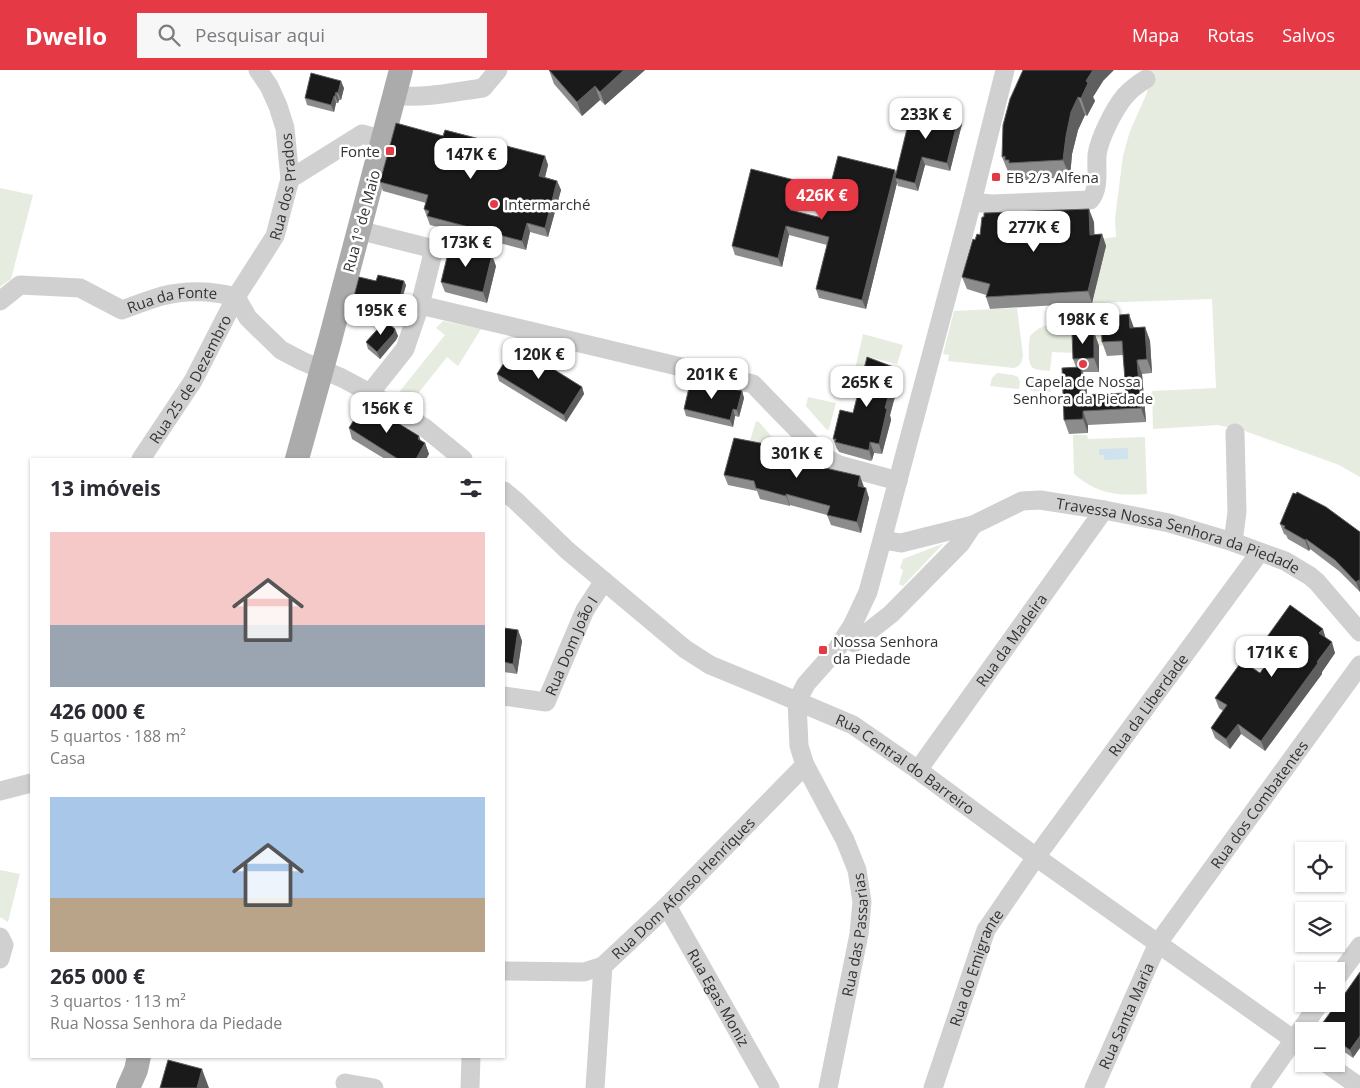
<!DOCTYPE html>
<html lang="pt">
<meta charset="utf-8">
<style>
:root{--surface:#fff;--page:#f7f7f7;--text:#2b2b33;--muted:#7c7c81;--accent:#e63946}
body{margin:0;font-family:"Open Sans",sans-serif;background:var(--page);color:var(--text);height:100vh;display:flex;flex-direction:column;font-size:19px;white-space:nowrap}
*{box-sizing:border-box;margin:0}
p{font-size:16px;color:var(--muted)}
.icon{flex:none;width:28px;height:28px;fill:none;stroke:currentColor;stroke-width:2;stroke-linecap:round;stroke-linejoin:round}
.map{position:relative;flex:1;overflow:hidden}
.details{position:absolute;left:30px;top:388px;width:475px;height:600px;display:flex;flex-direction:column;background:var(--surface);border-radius:0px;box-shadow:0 1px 4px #0004}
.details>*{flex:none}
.tools{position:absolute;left:1295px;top:772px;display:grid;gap:10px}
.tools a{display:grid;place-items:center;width:50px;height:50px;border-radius:0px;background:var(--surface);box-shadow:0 1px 4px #0004;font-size:25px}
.price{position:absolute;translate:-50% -42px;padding:0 11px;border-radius:10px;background:#fff;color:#222;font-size:16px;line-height:32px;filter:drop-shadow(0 1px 2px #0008)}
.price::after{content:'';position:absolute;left:50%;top:30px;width:15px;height:11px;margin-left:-8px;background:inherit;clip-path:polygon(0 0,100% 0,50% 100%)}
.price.active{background:var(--accent);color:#fff}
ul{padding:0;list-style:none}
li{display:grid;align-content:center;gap:10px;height:265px;padding:0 20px}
li span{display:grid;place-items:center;height:155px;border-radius:0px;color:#555}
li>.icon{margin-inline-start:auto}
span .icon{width:90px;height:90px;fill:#fffc;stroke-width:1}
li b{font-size:21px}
h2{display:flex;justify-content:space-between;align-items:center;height:60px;padding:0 20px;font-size:21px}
header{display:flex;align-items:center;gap:30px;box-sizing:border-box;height:70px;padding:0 25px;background:var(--accent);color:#fff}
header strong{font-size:24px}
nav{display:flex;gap:28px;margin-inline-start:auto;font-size:18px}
.search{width:350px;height:45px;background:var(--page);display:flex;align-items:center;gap:12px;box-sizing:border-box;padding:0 18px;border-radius:0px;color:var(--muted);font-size:19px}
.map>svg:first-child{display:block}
</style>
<header>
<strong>Dwello</strong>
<div class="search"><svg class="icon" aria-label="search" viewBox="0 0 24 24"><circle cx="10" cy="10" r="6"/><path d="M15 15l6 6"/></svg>Pesquisar aqui</div>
<nav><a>Mapa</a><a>Rotas</a><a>Salvos</a></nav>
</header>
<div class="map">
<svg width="1360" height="1018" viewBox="0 0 1360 1018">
<rect width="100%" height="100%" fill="#fff"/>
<g fill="#e6ecdf">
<polygon points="1151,0 1360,0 1360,407 1339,395 1245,361 1218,355 1153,359 1152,321 1216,318 1212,229 1092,233 1106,177 1100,169 1116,167 1115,148 1123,86 1130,61 1147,23"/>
<polygon points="0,118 33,125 11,209 0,217"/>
<path d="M 1017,238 L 1023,285 C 1022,292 1021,296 1014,298 L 948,291 L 949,285 L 943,284 L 954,241 Z"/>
<polygon points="443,251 481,259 458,296 447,287 412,331 400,321 445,265 436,258"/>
<path d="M 1058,252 L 1092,257 L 1106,261 L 1107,275 L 1077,277 L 1077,283 L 1052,282 L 1050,301 C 1045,300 1038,301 1033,298 C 1027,294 1029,274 1030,266 C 1037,258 1047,254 1058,252 Z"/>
<polygon points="863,264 903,275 897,294 868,287 855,327 849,326"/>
<polygon points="997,303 1013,305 1018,307 1020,312 1019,319 990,316 992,308"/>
<polygon points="1037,308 1050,310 1051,322 1030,321 1031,311"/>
<polygon points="808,327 836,333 829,359 827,360 806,336"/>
<polygon points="756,351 759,352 774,369 772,380 749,374"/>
<path d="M 1073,365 L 1087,365 L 1088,369 L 1145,367 L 1147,424 C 1116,426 1098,424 1074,404 Z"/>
<polygon points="942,474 943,474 903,516 899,514 903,500 900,498 903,489"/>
<polygon points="0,800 20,804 8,852 0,847"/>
</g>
<polygon fill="#cfe2ee" points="1128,378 1128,389 1104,390 1104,385 1099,385 1099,379"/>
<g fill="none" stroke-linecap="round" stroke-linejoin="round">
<g stroke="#d0d0d0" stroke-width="19">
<path d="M 394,25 C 424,29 453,22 483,18 L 498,0"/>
<polyline points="290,109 362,64 383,70"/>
<path d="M 972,132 L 992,134 L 1090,130 C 1100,119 1096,100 1097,85 C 1099,69 1114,39 1125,26 C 1131,19 1138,14 1146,9"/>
<polyline points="358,160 434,179 420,235 405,279 370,323"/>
<polyline points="236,227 248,248 281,280 302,291 342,308 370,323 425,358 463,389"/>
<path id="s1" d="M 0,231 L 20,215 L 80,218 L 122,240 C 135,235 149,230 162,226 C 186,220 213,221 236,227"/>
<polyline points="420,235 753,314 824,387 839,395 898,411"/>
<path id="s2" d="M 141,389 L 193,311 L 236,227 L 275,166 L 290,109 L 285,58 L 278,36 L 269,16 L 258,0"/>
<path id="s3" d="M 504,421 L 516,431 L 568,481 L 685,579 L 710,595 L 773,621 L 853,655 L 918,700 L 1036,787 L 1304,977"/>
<path id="s4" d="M 883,470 L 901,473 L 973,455 L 1022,431 L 1040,430 L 1104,440 L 1169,453 L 1233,472 L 1285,491 L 1310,506 L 1317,512 L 1360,562"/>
<polyline points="1233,472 1237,442 1235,363"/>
<polyline points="854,573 891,544 961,473 973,455"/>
<path id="s5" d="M 504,626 L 546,632 L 585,540 L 604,511"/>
<path id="s6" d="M 918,700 L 1104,440"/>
<polyline points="0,721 31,713"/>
<path id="s7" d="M 667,836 L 770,1018"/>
<polyline points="0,867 4,875 0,889"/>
<polyline points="504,901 584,902 603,896"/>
<polyline points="1336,909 1360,876"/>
<polyline points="1327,994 1360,1017"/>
<polyline points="345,1013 374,1018"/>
<polyline points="470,1018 471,986"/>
<path id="s8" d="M 595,1018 L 603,896 L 667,836 L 805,695"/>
<path id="s9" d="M 828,1018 L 859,864 L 862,832 L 857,800 L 845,770 L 805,695 L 799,676 L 797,631 L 806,614 L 837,579 L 852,556 L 868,522 L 881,474 L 972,132 L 1005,0"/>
<path id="s10" d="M 933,1018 L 986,860 L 1036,787 L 1260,482"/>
<path id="s11" d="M 1094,1018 L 1158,873 L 1360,595"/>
<polyline points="1260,1018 1319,934"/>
</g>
<g stroke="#ababab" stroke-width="24">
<polyline points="297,389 330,270 401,0"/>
<polyline points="128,1018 136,1000 139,986"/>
</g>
</g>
<g fill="#8c8c8c">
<polygon points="549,0 645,0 605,35 600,30 582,46 554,14"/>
<polygon points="1023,0 1103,11 1093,27 1095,31 1087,46 1085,45 1078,60 1072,84 1070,107 1015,111 1014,108 1011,108 1010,104 1009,104 1002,87"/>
<polygon points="344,18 341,30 339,30 338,33 336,33 334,42 307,35 305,28"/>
<polygon points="959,46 962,54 950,101 925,95 918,121 898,116 897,113 866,239 819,228 816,219 827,175 789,165 782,197 735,185 732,176 798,111 801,119 795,142 822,148 896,104"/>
<polygon points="443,66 545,86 548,95 545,107 557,111 561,120 548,167 530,162 526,180 430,155 424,139 426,133 383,121 380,112"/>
<polygon points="1094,152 1094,164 1102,164 1106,176 1092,233 990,239 986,227 986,225 967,219 962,207 975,170 980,165"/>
<polygon points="496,196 487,233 445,222 441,212"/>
<polygon points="376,211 406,215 399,240 393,238 389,254 395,259 398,266 396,270 380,289 368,279 366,272 380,256 350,248 349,245"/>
<polygon points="1145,257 1150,271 1152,303 1142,304 1146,352 1088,355 1088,363 1069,364 1064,350 1076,297 1073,289 1094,262 1099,276 1099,302 1083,302 1086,311 1087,324 1126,323 1123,285 1107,286 1102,272 1134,258"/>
<polygon points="497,304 582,317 584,324 566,352 499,311"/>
<polygon points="900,308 890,345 891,350 882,384 874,383 872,390 871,391 839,382 838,380 837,379 833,369 853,343"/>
<polygon points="742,321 744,328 739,347 735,346 733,357 686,346 684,339"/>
<polygon points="349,358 421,371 425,373 429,384 426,389 385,389 352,369"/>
<polygon points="765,374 768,382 796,391 864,417 869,428 861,463 831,455 827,445 790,435 790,436 760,429 757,421 728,415 724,405"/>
<polygon points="1280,454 1360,462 1360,522 1339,501 1310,479 1309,481 1288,469 1286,465 1284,464"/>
<polygon points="504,558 518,560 522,571 517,604 504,602"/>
<polygon points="1267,567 1326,568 1335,583 1322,602 1322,604 1265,681 1241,664 1230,679 1215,668 1211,658 1223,641 1219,638 1215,628 1260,603 1276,581 1271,578"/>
<polygon points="1341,929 1353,988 1336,976 1336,961 1321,961 1319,958"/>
</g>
<g fill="#5f5f5f">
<polygon points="624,0 645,0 605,35 600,22"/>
<polygon points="1093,0 1114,0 1103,11 1093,27 1095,31 1087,46 1081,28 1086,11"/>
<polygon points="341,11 344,18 341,30 338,23"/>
<polygon points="595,16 600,30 582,46 577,32"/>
<polygon points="336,22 339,30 338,33 335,26"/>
<polygon points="334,26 336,33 334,42 331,35"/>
<polygon points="1078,27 1085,45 1078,60 1072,84 1070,107 1063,90 1066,66 1071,42"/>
<polygon points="959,46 962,54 950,101 947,93"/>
<polygon points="545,86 548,95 543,115 539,106"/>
<polygon points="922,87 925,95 918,121 915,113"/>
<polygon points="895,100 898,109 895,108 897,113 866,239 862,230"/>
<polygon points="557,111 561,120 548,167 545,158"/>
<polygon points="798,111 801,119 793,149 790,140"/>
<polygon points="1089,139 1094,152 1095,177 1090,165"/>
<polygon points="527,153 530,162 526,180 522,171"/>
<polygon points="786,156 789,165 782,197 778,188"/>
<polygon points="1102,164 1106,176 1092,233 1088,221"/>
<polygon points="492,185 496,196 487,233 483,222"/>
<polygon points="404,211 406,215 399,240 398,236"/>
<polygon points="392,235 393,238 388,258 387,254"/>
<polygon points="1129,244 1134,258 1130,258"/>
<polygon points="1145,257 1150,271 1152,303 1147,289"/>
<polygon points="395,259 398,266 396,270 380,289 377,282"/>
<polygon points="1094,262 1099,276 1099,302 1094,288"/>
<polygon points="1137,290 1142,304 1146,352 1141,338"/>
<polygon points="1081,297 1086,311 1088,338 1083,325"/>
<polygon points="896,298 900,308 890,345 891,350 882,384 879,374 885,338"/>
<polygon points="582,317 584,324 566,352 564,345"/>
<polygon points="742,321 744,328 739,347 737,340"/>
<polygon points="733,339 735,346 733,357 730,350"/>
<polygon points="1083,341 1088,355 1088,363 1083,349"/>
<polygon points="419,366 423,377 425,373 429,384 426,389 416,389 418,369"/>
<polygon points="870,372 874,383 872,390 869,380"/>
<polygon points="765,374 769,385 763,381"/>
<polygon points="860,406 864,417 862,426 858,416"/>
<polygon points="866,418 869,428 861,463 857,452"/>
<polygon points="786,424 790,435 790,436 786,426"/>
<polygon points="1306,469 1310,479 1309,481 1305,470"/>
<polygon points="1359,510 1360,514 1360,522 1356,512"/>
<polygon points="1323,559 1326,569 1319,563"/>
<polygon points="518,560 522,571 517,604 513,594"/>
<polygon points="1332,572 1335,583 1322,602 1322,604 1265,681 1261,671"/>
<polygon points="1238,654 1241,664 1230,679 1226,669"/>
<polygon points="1360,966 1360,978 1353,988 1350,980"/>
<polygon points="202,999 209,1018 197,1018"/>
</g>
<g fill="#1a1a1a" stroke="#5f5f5f">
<polygon points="549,0 624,0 600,22 595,16 577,32"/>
<polygon points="1023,0 1093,0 1086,11 1088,13 1081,28 1078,27 1071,42 1066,66 1063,90 1009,93 1009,90 1005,90 1005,86 1002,87 1003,55 1010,29"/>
<polygon points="311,3 341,11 338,23 336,22 335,26 334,26 331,35 305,28"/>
<polygon points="913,34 959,46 947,93 922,87 915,113 895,108"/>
<polygon points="396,53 443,66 445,60 545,86 539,106 557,111 545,158 527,153 522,171 427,146 429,141 424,139 428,125 380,112"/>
<polygon points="838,86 895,100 862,230 816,219 829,167 786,156 778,188 732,176 751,99 798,111 790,140 822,148"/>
<polygon points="1089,139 1090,165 1102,164 1088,221 986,227 990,214 962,207 973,169 975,170 977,164 980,165 982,147 984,147 984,143"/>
<polygon points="450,175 492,185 483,222 441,212"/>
<polygon points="378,205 404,211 398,236 392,235 387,252 385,251 383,253 349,245 359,207 376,211"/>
<polygon points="1129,244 1130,258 1145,257 1147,289 1137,290 1141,338 1083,341 1083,349 1064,350 1062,298 1081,297 1083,325 1126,323 1122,271 1102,272 1101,247"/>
<polygon points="385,251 395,259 394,263 377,282 366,272"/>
<polygon points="1094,262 1094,288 1073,289 1072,263"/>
<polygon points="515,275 582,317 564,345 497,304"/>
<polygon points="867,287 896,298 885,338 887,339 879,374 870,372 869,380 867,380 835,372 836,369 833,369 840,340 853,343"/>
<polygon points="691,309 742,321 737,340 733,339 730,350 684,339"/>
<polygon points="363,335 371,340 372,337 419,366 418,369 425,373 416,389 398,389 349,358"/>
<polygon points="734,368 765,374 763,381 795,389 795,391 860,406 858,416 866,418 857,452 827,445 830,436 786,424 786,426 756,418 754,411 724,405"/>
<polygon points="1297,422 1326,437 1360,462 1360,512 1359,510 1356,512 1335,490 1306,469 1305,470 1284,458 1285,456 1280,454 1293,423 1296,424"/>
<polygon points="1290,535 1323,559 1319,563 1332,572 1317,592 1318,593 1261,671 1238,654 1226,669 1211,658 1227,635 1215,628 1242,591 1260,603 1280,576 1267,567"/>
<polygon points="504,558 518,560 513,594 504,592"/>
<polygon points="1360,902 1360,966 1350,980 1336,970 1336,961 1324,961 1319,958 1340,929 1341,929"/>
<polygon points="168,990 202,999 197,1018 160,1018"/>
</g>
<g fill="#e63946" stroke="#fff" stroke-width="2">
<rect x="385" y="76" width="10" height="10" rx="2.5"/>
<rect x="991" y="102" width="10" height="10" rx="2.5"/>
<circle cx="494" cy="134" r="5"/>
<circle cx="1083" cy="294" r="5"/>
<rect x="818" y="575" width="10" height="10" rx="2.5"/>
</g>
<g text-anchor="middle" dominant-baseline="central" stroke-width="5" stroke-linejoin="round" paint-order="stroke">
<g font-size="15" fill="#333" stroke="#fff" text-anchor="start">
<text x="380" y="81" text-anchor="end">Fonte</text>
<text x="1006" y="107">EB 2/3 Alfena</text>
<text x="504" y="134">Intermarché</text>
<text x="1083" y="311" text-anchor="middle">Capela de Nossa<tspan x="1083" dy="17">Senhora da Piedade</tspan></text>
<text x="833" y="571">Nossa Senhora<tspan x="833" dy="17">da Piedade</tspan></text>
</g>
<g font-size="15" fill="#333" stroke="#fff">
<text stroke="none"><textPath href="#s2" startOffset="311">Rua dos Prados</textPath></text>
<text transform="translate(361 151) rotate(-75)">Rua 1º de Maio</text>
<text stroke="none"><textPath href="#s1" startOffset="185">Rua da Fonte</textPath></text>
<text stroke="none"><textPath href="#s2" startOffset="94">Rua 25 de Dezembro</textPath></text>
<text stroke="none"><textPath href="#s4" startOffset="308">Travessa Nossa Senhora da Piedade</textPath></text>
<text stroke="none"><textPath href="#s6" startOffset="160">Rua da Madeira</textPath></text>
<text stroke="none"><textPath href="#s5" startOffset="104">Rua Dom João I</textPath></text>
<text stroke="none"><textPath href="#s10" startOffset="444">Rua da Liberdade</textPath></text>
<text stroke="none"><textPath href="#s3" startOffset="490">Rua Central do Barreiro</textPath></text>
<text stroke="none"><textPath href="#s11" startOffset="330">Rua dos Combatentes</textPath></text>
<text stroke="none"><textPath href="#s8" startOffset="234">Rua Dom Afonso Henriques</textPath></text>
<text stroke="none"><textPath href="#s9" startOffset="156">Rua das Passarias</textPath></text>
<text stroke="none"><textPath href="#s10" startOffset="128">Rua do Emigrante</textPath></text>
<text stroke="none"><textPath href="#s7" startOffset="105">Rua Egas Moniz</textPath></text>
<text stroke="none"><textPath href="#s11" startOffset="79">Rua Santa Maria</textPath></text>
</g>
</g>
</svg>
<div class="tools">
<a><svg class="icon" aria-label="locate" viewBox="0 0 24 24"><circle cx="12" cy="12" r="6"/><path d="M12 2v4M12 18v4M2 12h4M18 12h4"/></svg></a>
<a><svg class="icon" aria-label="layers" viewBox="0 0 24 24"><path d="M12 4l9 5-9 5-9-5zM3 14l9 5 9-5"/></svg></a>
<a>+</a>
<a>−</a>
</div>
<b class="price" style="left:926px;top:70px">233K €</b>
<b class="price" style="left:471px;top:110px">147K €</b>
<b class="price active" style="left:822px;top:151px">426K €</b>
<b class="price" style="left:1034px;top:183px">277K €</b>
<b class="price" style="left:466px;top:198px">173K €</b>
<b class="price" style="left:381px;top:266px">195K €</b>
<b class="price" style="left:1083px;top:275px">198K €</b>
<b class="price" style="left:539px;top:310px">120K €</b>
<b class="price" style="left:712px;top:330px">201K €</b>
<b class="price" style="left:867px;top:338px">265K €</b>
<b class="price" style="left:387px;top:364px">156K €</b>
<b class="price" style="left:797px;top:409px">301K €</b>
<b class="price" style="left:1272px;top:608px">171K €</b>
<section class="details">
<h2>13 imóveis<svg class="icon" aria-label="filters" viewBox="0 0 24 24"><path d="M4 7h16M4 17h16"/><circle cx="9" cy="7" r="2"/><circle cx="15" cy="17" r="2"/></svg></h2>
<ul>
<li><span style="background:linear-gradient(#f6c9c9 60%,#9aa5b1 0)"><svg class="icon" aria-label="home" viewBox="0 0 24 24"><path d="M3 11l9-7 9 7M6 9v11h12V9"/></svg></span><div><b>426 000 €</b><p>5 quartos · 188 m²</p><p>Casa</p></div></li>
<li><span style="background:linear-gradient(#a9c7e8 65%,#b9a48a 0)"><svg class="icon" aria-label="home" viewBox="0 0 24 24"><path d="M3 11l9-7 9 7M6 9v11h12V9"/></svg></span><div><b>265 000 €</b><p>3 quartos · 113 m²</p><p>Rua Nossa Senhora da Piedade</p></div></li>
</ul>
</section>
</div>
